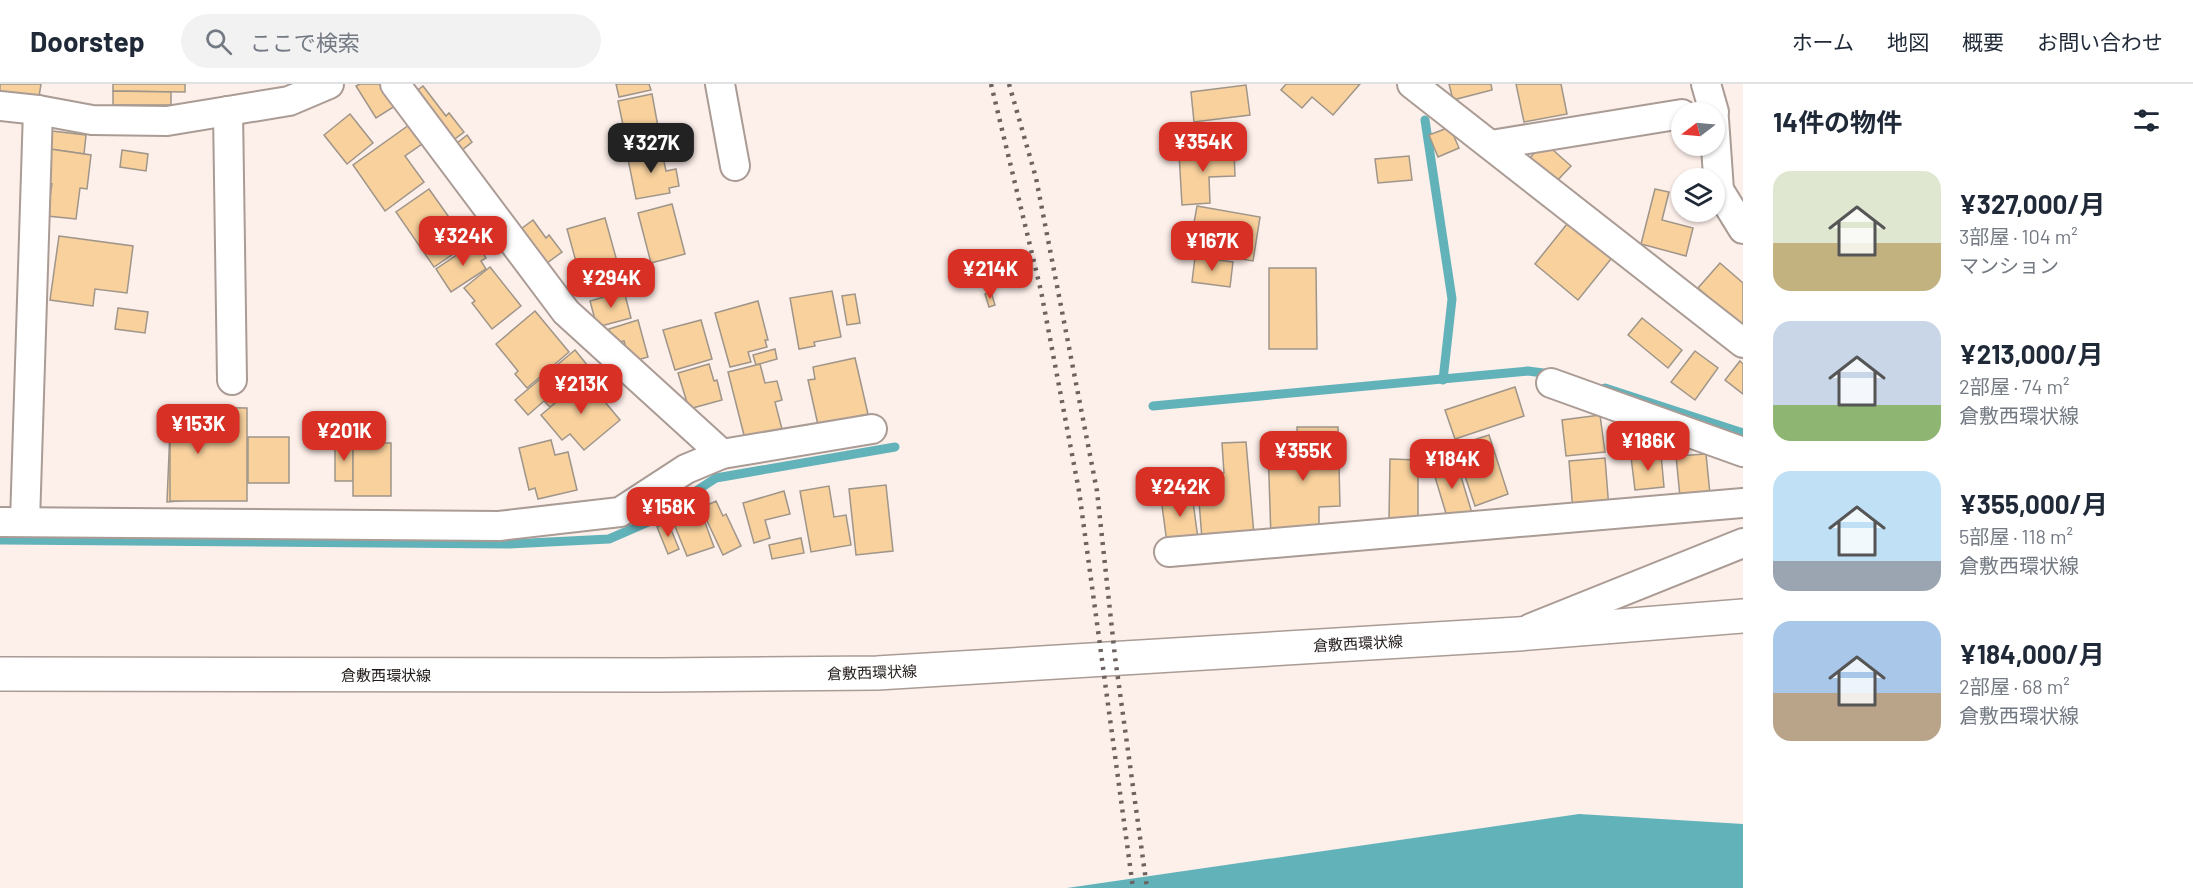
<!DOCTYPE html>
<html lang="ja">
<meta charset="utf-8">
<style>
:root{--surface:#fff;--page:#f2f2f3;--text:#1f2937;--muted:#747a83;--line:#e0e1e3;--accent:#d93025}
body{margin:0;font-family:Barlow,"Noto Sans JP",sans-serif;background:var(--page);color:var(--text);height:100vh;display:flex;flex-direction:column;font-size:22px;white-space:nowrap}
*{box-sizing:border-box;margin:0}
p{font-size:20px;color:var(--muted)}
.icon{flex:none;width:33px;height:33px;fill:none;stroke:currentColor;stroke-width:2;stroke-linecap:round;stroke-linejoin:round}
.map{position:relative;flex:1;overflow:hidden}
.details{display:flex;flex-direction:column;background:var(--surface);width:450px}
.details>*{flex:none}
.needle{width:39px;rotate:254deg}
.tools{position:absolute;left:1671px;top:18px;display:grid;gap:12px}
.tools a{display:grid;place-items:center;width:54px;height:54px;border-radius:50%;background:var(--surface);box-shadow:0 2px 4px #0004;font-size:30px}
.price{position:absolute;translate:-50% -51px;padding:0 14px;border-radius:12px;background:var(--accent);color:#fff;font-size:20px;line-height:39px;filter:drop-shadow(0 2px 3px #0008)}
.price::after{content:'';position:absolute;left:50%;top:36px;width:18px;height:14px;margin-left:-9px;background:inherit;clip-path:polygon(0 0,100% 0,50% 100%)}
.price.on{background:#222;color:#fff}
ul{padding:0;list-style:none}
li{display:flex;align-items:center;gap:18px;height:150px;padding:0 30px}
li span{display:grid;place-items:center;flex:none;width:168px;height:120px;border-radius:18px;color:#555}
li>.icon{margin-inline-start:auto}
span .icon{width:72px;height:72px;fill:#fffc;stroke-width:1}
li b{font-size:26px}
h2{display:flex;justify-content:space-between;align-items:center;height:72px;padding:0 30px;font-size:26px}
header{display:flex;align-items:center;gap:36px;box-sizing:border-box;height:84px;padding:0 30px;background:var(--surface);border-bottom:2px solid var(--line)}
header strong{font-size:28px}
nav{display:flex;gap:33px;margin-inline-start:auto;font-size:21px}
.search{width:420px;height:54px;background:var(--page);display:flex;align-items:center;gap:15px;box-sizing:border-box;padding:0 21px;border-radius:33px;color:var(--muted);font-size:22px}
main{display:flex;flex:1;min-height:0}
.map>svg:first-child{display:block}
</style>
<header>
<strong>Doorstep</strong>
<div class="search"><svg class="icon" aria-label="search" viewBox="0 0 24 24"><circle cx="10" cy="10" r="6"/><path d="M15 15l6 6"/></svg>ここで検索</div>
<nav><a>ホーム</a><a>地図</a><a>概要</a><a>お問い合わせ</a></nav>
</header>
<main>
<div class="map">
<svg width="1743" height="804" viewBox="0 0 1743 804">
<rect width="100%" height="100%" fill="#fdefea"/>
<polygon fill="#62b2ba" points="1579,730 1743,740 1743,804 1067,804"/>
<g fill="none" stroke-linecap="round" stroke-linejoin="round">
<g stroke="#62b2ba" stroke-width="9">
<polyline points="1425,36 1452,215 1443,296"/>
<polyline points="1605,304 1743,349"/>
<polyline points="1153,322 1528,287 1551,290"/>
<polyline points="0,456 509,460 609,455 648,438 716,394 895,363"/>
</g>
</g>
<g fill="#f8d19d" stroke="#9f9589" stroke-width="1.5">
<polygon points="0,0 41,0 38,19 0,13"/>
<polygon points="113,0 185,0 185,8 113,7"/>
<polygon points="360,0 381,0 395,22 376,34 356,2"/>
<polygon points="616,0 649,0 651,6 619,13"/>
<polygon points="1286,0 1360,0 1333,31 1312,13 1302,24 1281,6"/>
<polygon points="1449,0 1491,0 1492,6 1453,16"/>
<polygon points="1516,0 1561,0 1567,30 1524,38"/>
<polygon points="1246,1 1250,31 1194,38 1191,8"/>
<polygon points="423,2 446,32 449,29 464,48 448,60 410,12"/>
<polygon points="113,7 171,8 171,21 113,21"/>
<polygon points="652,10 661,59 628,65 618,17"/>
<polygon points="350,30 373,59 347,80 324,51"/>
<polygon points="1229,40 1231,66 1179,69 1178,42"/>
<polygon points="409,41 422,60 405,72 424,98 385,127 353,81"/>
<polygon points="1450,43 1459,64 1438,73 1429,51"/>
<polygon points="52,47 86,51 84,70 50,65"/>
<polygon points="467,51 472,58 456,71 451,64"/>
<polygon points="1544,58 1571,82 1554,100 1528,76"/>
<polygon points="661,63 666,87 676,85 679,102 669,104 670,109 636,115 627,70"/>
<polygon points="50,65 91,71 87,105 80,104 76,135 47,132 52,100 45,99"/>
<polygon points="122,66 148,70 146,87 120,83"/>
<polygon points="1234,66 1235,92 1209,93 1210,119 1182,121 1179,69"/>
<polygon points="1409,72 1412,96 1378,99 1375,75"/>
<polygon points="429,105 468,160 434,183 396,128"/>
<polygon points="1655,105 1669,108 1662,136 1693,144 1686,172 1641,160"/>
<polygon points="672,120 685,170 651,179 638,129"/>
<polygon points="1197,122 1260,133 1253,177 1189,166"/>
<polygon points="605,134 618,181 580,192 567,145"/>
<polygon points="1571,135 1615,170 1578,216 1535,180"/>
<polygon points="533,136 546,154 549,151 562,168 539,185 513,151"/>
<polygon points="59,152 133,162 127,209 95,205 93,222 50,216"/>
<polygon points="476,158 486,174 481,177 486,185 451,208 436,185"/>
<polygon points="1195,173 1233,178 1230,203 1192,198"/>
<polygon points="1720,179 1743,199 1743,243 1698,204"/>
<polygon points="490,183 521,222 492,245 472,219 475,217 464,204"/>
<polygon points="1269,184 1316,184 1317,265 1269,265"/>
<polygon points="624,207 631,234 597,243 590,217"/>
<polygon points="832,207 841,253 814,258 815,262 799,265 790,214"/>
<polygon points="991,208 995,221 989,223 985,210"/>
<polygon points="855,210 860,239 847,241 842,212"/>
<polygon points="758,217 768,256 765,256 767,263 748,268 751,278 730,283 715,229"/>
<polygon points="118,224 148,228 145,249 115,245"/>
<polygon points="535,227 569,268 527,304 515,290 518,287 496,260"/>
<polygon points="1642,234 1682,266 1668,284 1628,251"/>
<polygon points="638,236 648,273 630,278 624,257 613,260 609,245"/>
<polygon points="701,236 712,275 675,286 663,246"/>
<polygon points="775,265 777,275 756,281 753,271"/>
<polygon points="575,266 592,287 550,323 544,317 528,331 515,316"/>
<polygon points="1695,267 1718,284 1695,316 1671,298"/>
<polygon points="855,274 868,330 818,341 808,296 815,295 813,283"/>
<polygon points="1740,277 1743,280 1743,310 1725,296"/>
<polygon points="709,280 714,297 717,296 722,316 689,325 678,289"/>
<polygon points="760,280 765,299 777,297 782,316 775,318 783,349 746,359 728,288"/>
<polygon points="585,294 620,336 584,366 570,350 562,356 541,331"/>
<polygon points="1515,303 1524,332 1455,355 1445,326"/>
<polygon points="171,322 226,325 230,413 167,418"/>
<polygon points="170,323 247,324 247,417 170,417"/>
<polygon points="1600,331 1605,368 1566,372 1562,336"/>
<polygon points="1297,343 1338,343 1340,422 1319,423 1319,454 1271,455 1268,362 1298,361"/>
<polygon points="1489,351 1508,410 1475,422 1455,362"/>
<rect x="248" y="353" width="41" height="46"/>
<polygon points="551,356 555,371 568,368 577,406 538,415 535,404 529,406 519,364"/>
<polygon points="1246,358 1254,451 1202,455 1197,392 1224,389 1222,359"/>
<rect x="335" y="359" width="18" height="38"/>
<rect x="353" y="359" width="38" height="53"/>
<polygon points="1661,370 1664,403 1635,406 1631,373"/>
<polygon points="1706,370 1710,410 1680,413 1676,372"/>
<polygon points="1605,374 1609,425 1573,428 1569,377"/>
<polygon points="1390,375 1418,376 1418,436 1389,435"/>
<polygon points="1456,376 1472,429 1448,436 1432,383"/>
<polygon points="886,401 893,467 856,471 849,405"/>
<polygon points="829,402 834,433 846,431 851,461 811,468 800,407"/>
<polygon points="784,407 790,430 765,436 770,454 754,459 743,419"/>
<polygon points="1192,410 1198,455 1167,459 1161,414"/>
<polygon points="716,417 723,432 726,430 741,462 723,471 701,424"/>
<polygon points="702,430 714,463 687,472 674,440"/>
<polygon points="668,438 679,465 668,470 657,443"/>
<polygon points="801,454 804,469 772,475 769,461"/>
</g>
<g fill="none" stroke-linecap="round" stroke-linejoin="round">
<defs>
<g id="minor">
<polyline points="395,0 566,228 722,370"/>
<polyline points="720,0 735,82"/>
<polyline points="1412,0 1743,259"/>
<polyline points="1706,0 1714,28"/>
<polyline points="0,22 38,26 92,36 167,37 289,17 329,0"/>
<polyline points="228,27 232,296"/>
<polyline points="1714,35 1719,106 1743,145"/>
<polyline points="1491,61 1682,30"/>
<polyline points="1551,299 1743,368"/>
<polyline points="0,438 499,442 620,428 686,385 722,370 872,345"/>
<polyline points="25,438 38,26"/>
<polyline points="1169,468 1743,419"/>
<polyline points="1531,544 1743,459"/>
</g>
<polyline id="secondary" points="0,590 660,591 877,589 1518,550 1743,532"/>
</defs>
<use href="#minor" stroke="#aa9b95" stroke-width="32"/>
<use href="#secondary" stroke="#aa9b95" stroke-width="36"/>
<use href="#minor" stroke="#fff" stroke-width="28"/>
<use href="#secondary" stroke="#fff" stroke-width="33"/>
<g stroke="#6c6360" stroke-width="4.5" stroke-dasharray="3 6" stroke-linecap="butt">
<polyline points="991,0 1041,207 1079,407 1133,804"/>
<polyline points="1009,0 1036,94 1097,407 1115,573 1147,804"/>
</g>
</g>
<g text-anchor="middle" dominant-baseline="central" stroke-width="6" stroke-linejoin="round" paint-order="stroke">
<g font-size="15" fill="#1f1917" stroke="#fff">
<text transform="translate(1358 559) rotate(-3)">倉敷西環状線</text>
<text transform="translate(872 588) rotate(-2)">倉敷西環状線</text>
<text x="386" y="591">倉敷西環状線</text>
</g>
</g>
</svg>
<div class="tools">
<a><svg class="needle" viewBox="-14 -14 28 28"><path d="M0-13l5 13h-10z" fill="#e53935"/><path d="M0 13l5-13h-10z" fill="#747a83"/></svg></a>
<a><svg class="icon" aria-label="layers" viewBox="0 0 24 24"><path d="M12 4l9 5-9 5-9-5zM3 14l9 5 9-5"/></svg></a>
</div>
<b class="price" style="left:1203px;top:89px">¥354K</b>
<b class="price on" style="left:651px;top:90px">¥327K</b>
<b class="price" style="left:463px;top:183px">¥324K</b>
<b class="price" style="left:1212px;top:188px">¥167K</b>
<b class="price" style="left:990px;top:216px">¥214K</b>
<b class="price" style="left:611px;top:225px">¥294K</b>
<b class="price" style="left:581px;top:331px">¥213K</b>
<b class="price" style="left:198px;top:371px">¥153K</b>
<b class="price" style="left:344px;top:378px">¥201K</b>
<b class="price" style="left:1648px;top:388px">¥186K</b>
<b class="price" style="left:1303px;top:398px">¥355K</b>
<b class="price" style="left:1452px;top:406px">¥184K</b>
<b class="price" style="left:1180px;top:434px">¥242K</b>
<b class="price" style="left:668px;top:454px">¥158K</b>
</div>
<section class="details">
<h2>14件の物件<svg class="icon" aria-label="filters" viewBox="0 0 24 24"><path d="M4 7h16M4 17h16"/><circle cx="9" cy="7" r="2"/><circle cx="15" cy="17" r="2"/></svg></h2>
<ul>
<li><span style="background:linear-gradient(#dfe7d0 60%,#c2b280 0)"><svg class="icon" aria-label="home" viewBox="0 0 24 24"><path d="M3 11l9-7 9 7M6 9v11h12V9"/></svg></span><div><b>¥327,000/月</b><p>3部屋 · 104 m²</p><p>マンション</p></div></li>
<li><span style="background:linear-gradient(#c9d6e8 70%,#8fb573 0)"><svg class="icon" aria-label="home" viewBox="0 0 24 24"><path d="M3 11l9-7 9 7M6 9v11h12V9"/></svg></span><div><b>¥213,000/月</b><p>2部屋 · 74 m²</p><p>倉敷西環状線</p></div></li>
<li><span style="background:linear-gradient(#bfe0f5 75%,#9aa5b1 0)"><svg class="icon" aria-label="home" viewBox="0 0 24 24"><path d="M3 11l9-7 9 7M6 9v11h12V9"/></svg></span><div><b>¥355,000/月</b><p>5部屋 · 118 m²</p><p>倉敷西環状線</p></div></li>
<li><span style="background:linear-gradient(#a9c7e8 60%,#b9a48a 0)"><svg class="icon" aria-label="home" viewBox="0 0 24 24"><path d="M3 11l9-7 9 7M6 9v11h12V9"/></svg></span><div><b>¥184,000/月</b><p>2部屋 · 68 m²</p><p>倉敷西環状線</p></div></li>
</ul>
</section>
</main>
